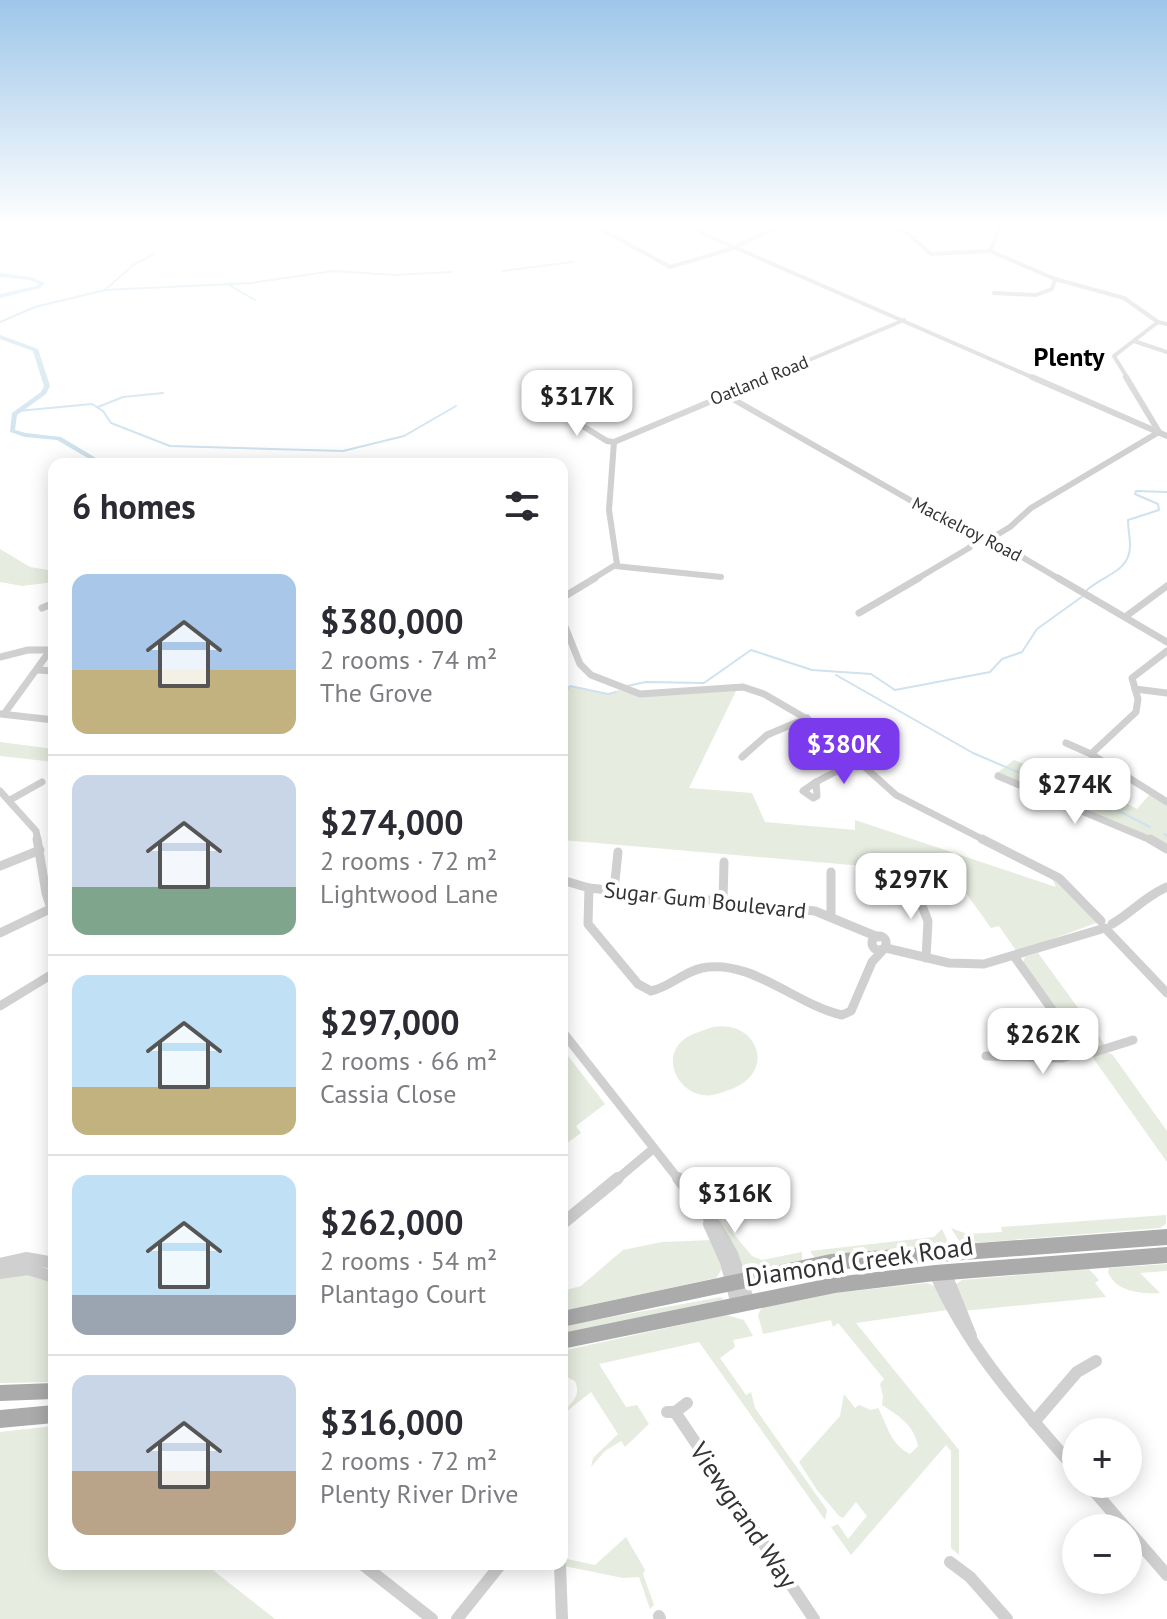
<!DOCTYPE html>
<meta charset="utf-8">
<style>
:root{--surface:#fff;--page:#f7f7f7;--text:#2b2b33;--muted:#7c7c81;--line:#e1e1e2;--accent:#7c3aed}
body{margin:0;font-family:"PT Sans",sans-serif;background:var(--page);color:var(--text);height:100vh;display:flex;flex-direction:column;font-size:30px;white-space:nowrap}
*{box-sizing:border-box;margin:0}
p{font-size:26px;color:var(--muted)}
.icon{flex:none;width:44px;height:44px;fill:none;stroke:currentColor;stroke-width:2;stroke-linecap:round;stroke-linejoin:round}
.map{position:relative;flex:1;overflow:hidden}
.details{position:absolute;left:48px;top:458px;width:520px;height:1112px;display:flex;flex-direction:column;background:var(--surface);border-radius:16px;box-shadow:0 4px 20px #0003}
.details>*{flex:none}
.tools{position:absolute;left:1062px;top:1418px;display:grid;gap:16px}
.tools a{display:grid;place-items:center;width:80px;height:80px;border-radius:50%;background:var(--surface);box-shadow:0 4px 20px #0003;font-size:40px}
.price{position:absolute;translate:-50% -68px;padding:0 18px;border-radius:16px;background:#fff;color:#222;font-size:26px;line-height:52px;filter:drop-shadow(0 2px 4px #0008)}
.price::after{content:'';position:absolute;left:50%;top:48px;width:24px;height:18px;margin-left:-12px;background:inherit;clip-path:polygon(0 0,100% 0,50% 100%)}
.price.selected{background:var(--accent);color:#fff}
ul{padding:0;list-style:none}
li{display:flex;align-items:center;gap:24px;height:200px;padding:0 24px}
li+li{border-top:2px solid var(--line)}
li span{display:grid;place-items:center;flex:none;width:224px;height:160px;border-radius:16px;color:#555}
li>.icon{margin-inline-start:auto}
span .icon{width:96px;height:96px;fill:#fffc;stroke-width:1}
li b{font-size:34px}
h2{display:flex;justify-content:space-between;align-items:center;height:96px;padding:0 24px;font-size:34px}
.map>svg:first-child{display:block}
</style>
<div class="map">
<svg width="1167" height="1619" viewBox="0 0 1167 1619">
<rect width="100%" height="100%" fill="#fff"/>
<g fill="#e6ecdf">
<polygon points="0,549 30,567 54,571 54,582 22,586 0,582"/>
<polygon points="570,686 608,694 619,690 641,696 737,689 689,788 752,793 765,822 855,830 855,820 1056,887 1051,876 1096,920 1096,923 1017,952 999,926 991,928 963,889 945,880 944,873 562,840 562,695"/>
<polygon points="0,742 54,749 54,762 0,756"/>
<polygon points="1014,760 1104,795 1107,793 1137,809 1150,794 1167,804 1167,848 997,773"/>
<polygon points="1038,953 1105,1045 1093,1049 1081,1046 1023,964 1025,957"/>
<path d="M 713,1027 C 756,1019 778,1070 732,1089 C 722,1092 713,1097 702,1095 C 679,1091 663,1062 680,1043 C 688,1034 702,1031 713,1027 Z"/>
<polygon points="562,1048 605,1104 576,1126 581,1133 562,1147"/>
<polygon points="1105,1052 1112,1054 1167,1131 1167,1162 1091,1055"/>
<polygon points="717,1214 752,1256 762,1260 802,1252 802,1260 749,1271 742,1269 714,1217"/>
<polygon points="1166,1215 1166,1224 1160,1228 961,1244 951,1228 967,1234 1002,1232 1001,1227"/>
<polygon points="942,1229 947,1240 945,1245 866,1252 864,1247 853,1248 854,1253 815,1258 810,1251 934,1237"/>
<polygon points="713,1240 722,1269 716,1278 562,1311 562,1291 581,1286 623,1250 662,1242"/>
<path d="M 1167,1264 L 1167,1271 L 1140,1273 L 1160,1293 C 1141,1294 1116,1292 1108,1272 L 1109,1268 Z"/>
<polygon points="1089,1269 1099,1280 1095,1283 1106,1297 963,1311 955,1285 962,1280"/>
<polygon points="29,1273 54,1283 54,1382 0,1383 0,1277"/>
<path d="M 927,1283 L 936,1287 L 947,1310 L 856,1323 L 959,1450 L 959,1555 L 951,1548 L 951,1451 L 946,1445 L 851,1555 L 831,1527 L 838,1524 L 848,1539 L 867,1516 L 856,1502 L 843,1518 L 839,1516 L 817,1490 L 799,1462 L 840,1416 L 844,1394 L 855,1408 L 859,1405 L 871,1410 L 878,1408 C 888,1426 890,1444 910,1454 L 918,1446 C 914,1424 897,1415 882,1405 L 883,1396 L 880,1384 L 884,1379 L 838,1323 L 833,1327 L 831,1320 L 763,1334 L 758,1315 L 762,1307 L 826,1294 Z"/>
<polygon points="721,1297 724,1300 562,1336 562,1326"/>
<path d="M 726,1315 L 744,1320 L 753,1336 L 733,1340 L 735,1347 L 720,1358 L 746,1395 L 751,1392 L 755,1408 L 827,1510 L 825,1520 L 699,1342 L 599,1364 L 626,1407 L 637,1405 L 649,1424 L 625,1447 L 621,1441 L 605,1451 L 591,1467 L 593,1458 L 618,1434 L 591,1392 L 562,1415 C 570,1402 582,1398 575,1381 L 567,1377 L 566,1368 L 562,1369 L 562,1351 Z"/>
<polygon points="54,1426 54,1564 205,1564 275,1619 0,1619 0,1432"/>
<polygon points="626,1537 645,1570 643,1574 654,1605 650,1609 639,1577 623,1578 564,1566 562,1558 595,1565"/>
</g>
<g fill="none" stroke-linecap="round" stroke-linejoin="round">
<g stroke="#cfe2ee" stroke-width="2">
<polyline points="502,271 573,262"/>
<polyline points="229,285 255,300"/>
<polyline points="105,290 251,283 333,271 395,275 452,272"/>
<polyline points="0,322 35,307 105,290 133,265 154,254"/>
<polyline points="98,407 123,397 163,393"/>
<polyline points="18,411 92,404 103,411 111,423 170,446 343,451 404,436 456,406"/>
<path d="M 1087,590 C 1103,575 1130,572 1130,546 C 1130,537 1128,529 1128,520 L 1159,510 L 1158,504 L 1135,494 L 1136,491 L 1167,492"/>
<polyline points="836,675 973,753 1015,771 1053,780 1074,794 1105,804 1150,827"/>
<polyline points="627,686 646,682 704,683 751,650 812,670 871,674 895,690 990,672 1002,659 1022,652 1037,629 1083,596"/>
<polyline points="562,695 570,686 608,694 616,692"/>
<polyline points="1164,834 1167,836"/>
</g>
<g fill="#cfe2ee" fill-rule="evenodd">
<polygon points="0,273 31,277 45,283 40,288 0,298 0,294 36,286 39,284 30,280 0,277"/>
<polygon points="0,335 38,349 50,386 46,394 17,415 15,430 26,433 61,437 106,464 98,464 57,440 25,437 10,432 12,413 41,392 44,386 33,351 0,339"/>
</g>
<g stroke="#d0d0d0" stroke-width="4">
<polyline points="590,223 670,267 735,248"/>
<polyline points="688,223 704,234 1036,379"/>
<polyline points="875,223 905,231 931,254 990,251 1055,279 1124,298 1158,322 1167,324"/>
<polyline points="1110,223 1121,227"/>
<polyline points="735,247 785,223"/>
<polyline points="990,251 1002,223"/>
<polyline points="994,293 1036,295 1052,289 1055,279"/>
<polyline points="1134,341 1167,352"/>
<polyline points="764,379 904,320"/>
<polyline points="1128,379 1114,356 1158,322"/>
</g>
<g stroke="#d0d0d0" stroke-width="6">
<polyline points="1032,377 1167,436"/>
<polyline points="724,394 973,536 995,541 1061,580"/>
<polyline points="545,403 607,441 614,442"/>
<polyline points="614,442 769,377"/>
<polyline points="990,539 1010,527 1031,508 1159,432 1126,377"/>
<polyline points="615,566 721,577"/>
<polyline points="591,580 617,564 609,510 614,442"/>
<polyline points="915,580 969,548 978,537"/>
</g>
<g stroke="#d0d0d0" stroke-width="7">
<polyline points="1058,578 1167,642"/>
<polyline points="562,598 595,578"/>
<polyline points="42,608 54,603"/>
<polyline points="859,613 919,578"/>
<polyline points="1125,617 1167,586"/>
<polyline points="562,619 580,664 591,675 640,694 743,687 764,694 819,726 896,795 986,841"/>
<polyline points="1167,651 1132,678 1138,699 1136,712 1091,754 1167,802"/>
<polyline points="0,657 28,650 48,650"/>
<polyline points="38,670 54,671"/>
<polyline points="1135,689 1167,693"/>
<polyline points="1,714 54,720"/>
<polyline points="4,714 54,645"/>
<polyline points="1066,743 1091,754"/>
<polyline points="742,757 767,735 807,718"/>
<polyline points="998,776 1153,841"/>
<polygon points="816,782 817,796 813,798 803,791"/>
<polyline points="816,782 856,761"/>
<polyline points="0,791 36,831 38,841"/>
<polyline points="10,800 42,782"/>
</g>
<g stroke="#d0d0d0" stroke-width="9">
<polyline points="37,839 46,893 54,917"/>
<polyline points="982,839 1059,878 1101,921"/>
<polyline points="1150,839 1167,849"/>
<polyline points="0,866 40,850"/>
<polyline points="831,872 831,915"/>
<polyline points="562,880 589,888 815,911 878,937"/>
<polyline points="912,881 928,921 926,958"/>
<path d="M 589,888 L 588,924 L 638,984 L 651,991 C 670,987 683,972 702,968 C 751,958 796,1005 842,1015 L 851,1011 L 872,962 L 884,949"/>
<polyline points="614,890 618,852"/>
<polyline points="723,901 724,862"/>
<path d="M 1112,924 C 1131,913 1147,895 1167,887"/>
<polyline points="1106,929 1167,993"/>
<polyline points="0,933 50,909"/>
<circle cx="879" cy="943" r="7"/>
<polyline points="886,948 949,963 984,964 1105,928"/>
<polyline points="1014,956 1072,1038 1077,1050"/>
<polyline points="0,1006 54,973"/>
<polyline points="562,1031 679,1180"/>
<polyline points="1077,1050 1095,1052 1133,1040"/>
<polyline points="986,1056 1062,1058 1073,1055 1077,1050"/>
<polyline points="616,1180 653,1149"/>
</g>
<g stroke="#d0d0d0" stroke-width="12">
<polyline points="678,1178 718,1229 732,1254 749,1302"/>
<polyline points="562,1224 618,1178"/>
<polyline points="709,1224 726,1262 737,1305"/>
<polyline points="0,1264 26,1258 54,1263"/>
<polyline points="945,1272 971,1336"/>
<polyline points="0,1273 28,1269 54,1277"/>
<path d="M 935,1273 C 968,1349 1022,1408 1076,1470"/>
<polyline points="667,1412 675,1412 687,1403"/>
<polyline points="675,1412 814,1619"/>
<polyline points="1034,1422 1077,1372 1096,1361"/>
<polyline points="1088,1484 1126,1528"/>
<polyline points="1128,1530 1167,1575"/>
<polyline points="950,1562 970,1577 1007,1619"/>
<polyline points="362,1564 432,1619"/>
<polyline points="560,1564 562,1619"/>
<polyline points="659,1616 660,1619"/>
<polyline points="457,1619 501,1564"/>
</g>
<g fill="#ababab" fill-rule="evenodd">
<polygon points="1167,1229 1167,1245 831,1270 562,1327 562,1311 831,1254"/>
<polygon points="1167,1247 1167,1263 935,1281 835,1293 562,1349 562,1333 835,1277 935,1265"/>
<polygon points="54,1383 54,1399 0,1401 0,1385"/>
<polygon points="54,1405 54,1423 0,1428 0,1410"/>
</g>
</g>
<linearGradient id="sky" x2="0" y2="1"><stop stop-color="#9ec6ea"/><stop offset="0.5" stop-color="#fff"/><stop offset="1" stop-color="#fff" stop-opacity="0"/></linearGradient>
<rect width="1167" height="450" fill="url(#sky)"/>
<g text-anchor="middle" dominant-baseline="central" stroke-width="8" stroke-linejoin="round" paint-order="stroke">
<g font-size="18" fill="#333" stroke="#fff">
<text transform="translate(759 380) rotate(-22)">Oatland Road</text>
<text transform="translate(967 529) rotate(27)">Mackelroy Road</text>
</g>
<g font-size="22" fill="#333" stroke="#fff">
<text transform="translate(705 900) rotate(6)">Sugar Gum Boulevard</text>
</g>
<g font-size="26" font-weight="bold" fill="#000" stroke="#fff">
<text x="1069" y="356">Plenty</text>
</g>
<g font-size="26" fill="#333" stroke="#fff">
<text transform="translate(859 1261) rotate(-8)">Diamond Creek Road</text>
<text transform="translate(744 1515) rotate(56)">Viewgrand Way</text>
</g>
</g>
</svg>
<div class="tools">
<a>+</a>
<a>−</a>
</div>
<b class="price" style="left:577px;top:438px">$317K</b>
<b class="price selected" style="left:844px;top:786px">$380K</b>
<b class="price" style="left:1075px;top:826px">$274K</b>
<b class="price" style="left:911px;top:921px">$297K</b>
<b class="price" style="left:1043px;top:1076px">$262K</b>
<b class="price" style="left:735px;top:1235px">$316K</b>
<section class="details">
<h2>6 homes<svg class="icon" aria-label="filters" viewBox="0 0 24 24"><path d="M4 7h16M4 17h16"/><circle cx="9" cy="7" r="2"/><circle cx="15" cy="17" r="2"/></svg></h2>
<ul>
<li><span style="background:linear-gradient(#a9c7e8 60%,#c2b280 0)"><svg class="icon" aria-label="home" viewBox="0 0 24 24"><path d="M3 11l9-7 9 7M6 9v11h12V9"/></svg></span><div><b>$380,000</b><p>2 rooms · 74 m²</p><p>The Grove</p></div></li>
<li><span style="background:linear-gradient(#c9d6e8 70%,#7fa58c 0)"><svg class="icon" aria-label="home" viewBox="0 0 24 24"><path d="M3 11l9-7 9 7M6 9v11h12V9"/></svg></span><div><b>$274,000</b><p>2 rooms · 72 m²</p><p>Lightwood Lane</p></div></li>
<li><span style="background:linear-gradient(#bfe0f5 70%,#c2b280 0)"><svg class="icon" aria-label="home" viewBox="0 0 24 24"><path d="M3 11l9-7 9 7M6 9v11h12V9"/></svg></span><div><b>$297,000</b><p>2 rooms · 66 m²</p><p>Cassia Close</p></div></li>
<li><span style="background:linear-gradient(#bfe0f5 75%,#9aa5b1 0)"><svg class="icon" aria-label="home" viewBox="0 0 24 24"><path d="M3 11l9-7 9 7M6 9v11h12V9"/></svg></span><div><b>$262,000</b><p>2 rooms · 54 m²</p><p>Plantago Court</p></div></li>
<li><span style="background:linear-gradient(#c9d6e8 60%,#b9a48a 0)"><svg class="icon" aria-label="home" viewBox="0 0 24 24"><path d="M3 11l9-7 9 7M6 9v11h12V9"/></svg></span><div><b>$316,000</b><p>2 rooms · 72 m²</p><p>Plenty River Drive</p></div></li>
</ul>
</section>
</div>
